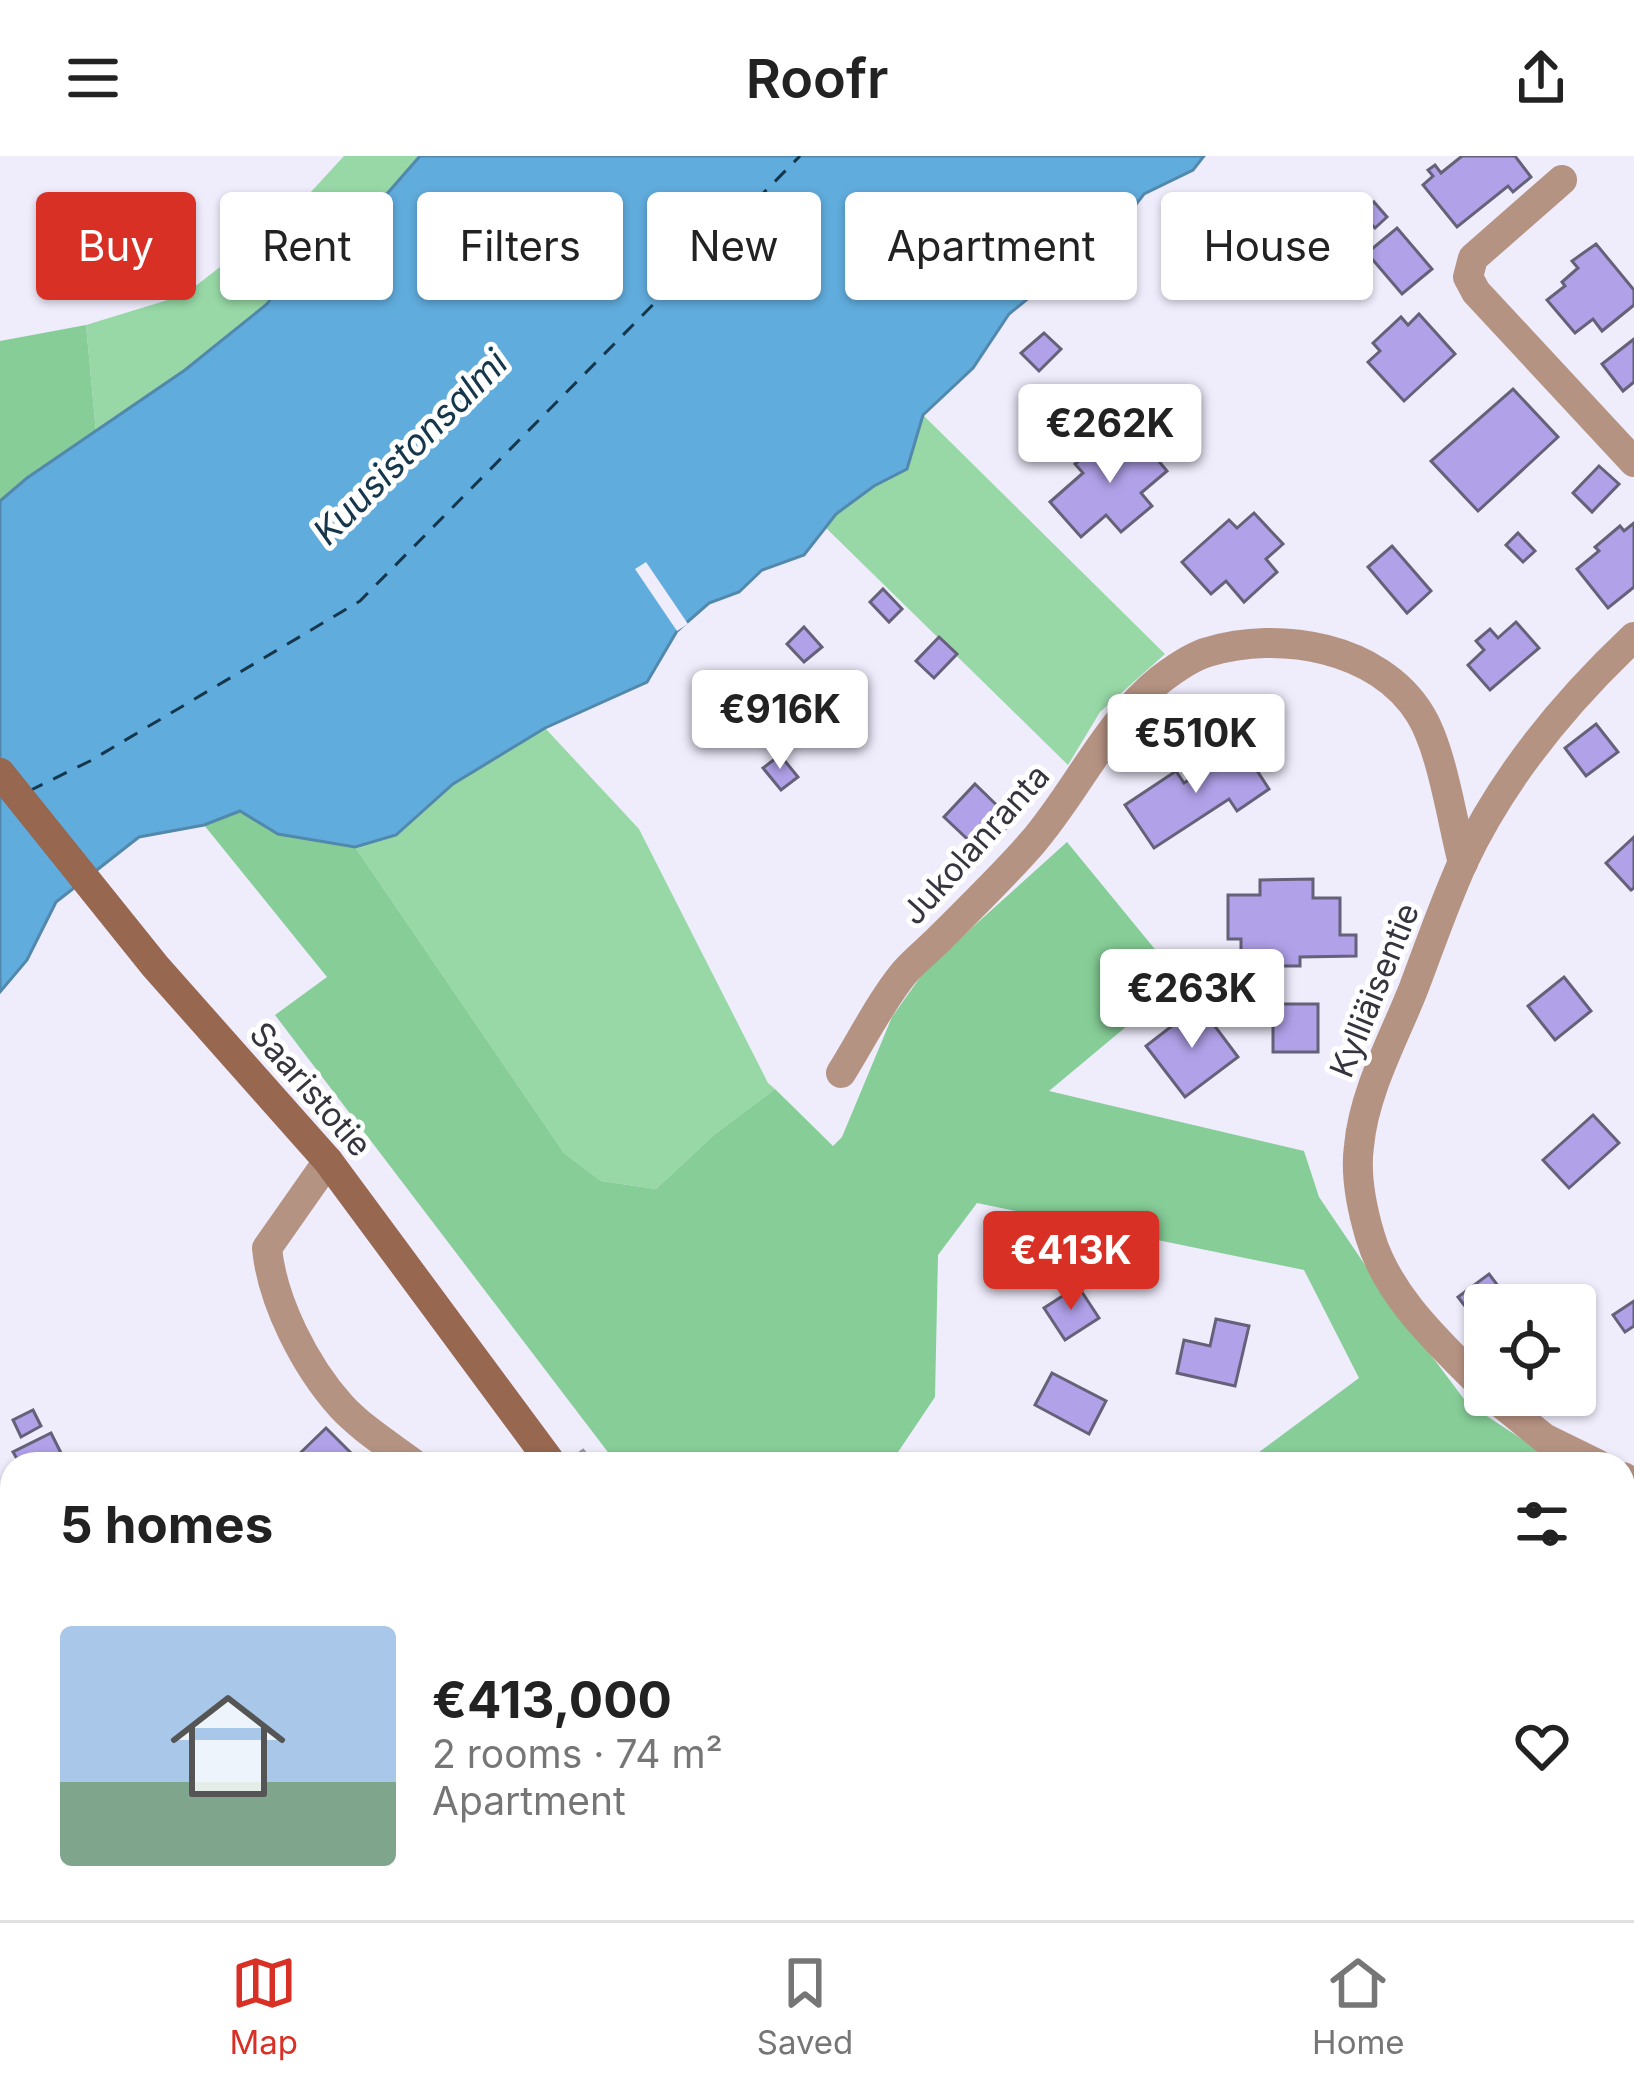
<!DOCTYPE html>
<meta charset="utf-8">
<style>
:root{--surface:#fff;--page:#f2f2f2;--text:#222;--muted:#767676;--line:#e0e0e0;--accent:#d93025}
body{margin:0;font-family:Inter,sans-serif;background:var(--page);color:var(--text);height:100vh;display:flex;flex-direction:column;font-size:45px;white-space:nowrap}
*{box-sizing:border-box;margin:0}
p{font-size:39px;color:var(--muted)}
.icon{flex:none;width:66px;height:66px;fill:none;stroke:currentColor;stroke-width:2;stroke-linecap:round;stroke-linejoin:round}
.map{position:relative;flex:1;overflow:hidden}
.side{position:absolute;left:0px;top:1296px;width:1635px;height:468px;display:flex;flex-direction:column;background:var(--surface);border-radius:36px 36px 0 0;box-shadow:0 3px 9px #0004}
.side>*{flex:none}
.banner{position:absolute;left:36px;top:36px;width:1563px;height:108px;display:flex;gap:24px}
.tools{position:absolute;left:1464px;top:1128px;display:grid;gap:24px}
.tools a{display:grid;place-items:center;width:132px;height:132px;border-radius:12px;background:var(--surface);box-shadow:0 3px 9px #0004;font-size:60px}
.price{position:absolute;translate:-50% -102px;padding:0 27px;border-radius:12px;background:#fff;color:#222;font-size:39px;line-height:78px;filter:drop-shadow(0 3px 6px #0008)}
.price::after{content:'';position:absolute;left:50%;top:72px;width:36px;height:27px;margin-left:-18px;background:inherit;clip-path:polygon(0 0,100% 0,50% 100%)}
.price.active{background:var(--accent);color:#fff}
ul{padding:0;list-style:none}
li{display:flex;align-items:center;gap:36px;height:300px;padding:0 60px}
li span{display:grid;place-items:center;flex:none;width:336px;height:240px;border-radius:12px;color:#555}
li>.icon{margin-inline-start:auto}
span .icon{width:144px;height:144px;fill:#fffc;stroke-width:1}
li b{font-size:51px}
h2{display:flex;justify-content:space-between;align-items:center;height:144px;padding:0 60px;font-size:51px}
.chip{padding:0 42px;border-radius:12px;background:var(--surface);box-shadow:0 3px 9px #0004;font-size:42px;line-height:108px}
.chip.active{background:var(--accent);color:#fff}
header{display:flex;justify-content:space-between;align-items:center;height:156px;padding:0 60px;background:var(--surface);font-size:54px;font-weight:600}
.menu{display:flex;justify-content:space-around;align-items:center;height:168px;border-top:3px solid var(--line);background:var(--surface);font-size:33px;color:var(--muted)}
.menu a{display:grid;justify-items:center;gap:6px}
.menu .active{color:var(--accent)}
.map>svg:first-child{display:block}
</style>
<header><svg class="icon" aria-label="menu" viewBox="0 0 24 24"><path d="M4 6h16M4 12h16M4 18h16"/></svg>Roofr<svg class="icon" aria-label="share" viewBox="0 0 24 24"><path d="M12 15V3M7 8l5-5 5 5M5 13v7h14v-7"/></svg></header>
<div class="map">
<svg width="1634" height="1764" viewBox="0 0 1634 1764">
<rect width="100%" height="100%" fill="#efecfc"/>
<g fill="#97d8a6">
<polygon points="344,0 420,0 385,39 307,91 267,148 185,214 96,276 86,169 184,139 297,51"/>
<path d="M 923,259 L 1165,498 L 1100,556 L 1068,609 L 825,371 C 846,345 877,328 906,313 Z"/>
<polygon points="545,572 639,673 768,927 775,933 715,978 656,1033 601,1025 564,997 355,691 396,679 453,628"/>
<polygon points="0,1653 12,1665 12,1752 29,1752 0,1758"/>
</g>
<g fill="#86cd97">
<polygon points="86,169 96,276 27,322 0,345 0,185"/>
<polygon points="240,655 278,678 355,691 564,997 601,1025 656,1033 715,978 775,933 833,990 842,981 892,861 926,813 1067,686 1181,825 1049,935 1304,995 1319,1041 1382,1134 1467,1247 1560,1308 1243,1308 1359,1222 1304,1114 977,1047 938,1099 935,1241 890,1308 617,1308 275,859 327,821 204,669"/>
<polygon points="1623,1350 1634,1358 1634,1735 1623,1743"/>
<polygon points="901,1752 1014,1752 1018,1764 907,1764"/>
</g>
<polygon fill="#60acdd" stroke="#5388ad" stroke-width="3" points="420,0 1204,0 1193,14 1144,38 1119,70 1091,85 1073,114 1041,132 1009,158 973,212 923,259 907,313 874,330 836,358 804,399 762,414 739,436 709,447 677,475 647,526 545,572 453,628 396,679 355,691 278,678 240,655 204,669 139,681 56,746 27,804 0,836 0,345 27,322 185,214 267,148 306,91 385,40"/>
<polygon fill="#efecfc" points="646,406 688,468 677,475 635,413"/>
<g fill="none" stroke-linecap="round" stroke-linejoin="round">
<polyline stroke="#15364b" stroke-width="3" stroke-dasharray="15 12" stroke-linecap="butt" points="29,635 90,605 360,445 800,0"/>
</g>
<g fill="#b1a1e9" stroke="#656178" stroke-width="3">
<polygon points="1462,0 1515,0 1531,21 1513,36 1508,30 1457,71 1423,29 1433,20 1428,14 1435,9 1441,17"/>
<polygon points="1374,46 1387,61 1375,72 1361,58"/>
<polygon points="1397,72 1432,113 1402,138 1367,97"/>
<polygon points="1596,88 1634,134 1634,149 1602,175 1593,163 1575,177 1547,144 1565,130 1562,126 1578,112 1572,105"/>
<polygon points="1419,158 1455,198 1404,245 1368,206 1380,195 1373,187 1401,161 1408,169"/>
<polygon points="1044,177 1061,193 1039,215 1021,197"/>
<polygon points="1634,183 1634,226 1623,235 1602,208"/>
<polygon points="1513,233 1558,281 1478,355 1431,305"/>
<polygon points="1133,274 1167,315 1141,337 1152,350 1121,376 1106,359 1081,381 1050,346 1083,317 1075,308 1094,292 1102,300"/>
<polygon points="1599,310 1619,328 1592,356 1573,337"/>
<polygon points="1254,357 1283,388 1266,403 1277,416 1244,446 1226,425 1211,438 1182,406 1229,364 1237,372"/>
<polygon points="1634,367 1634,431 1608,452 1577,413 1599,395 1595,391 1620,370 1624,375"/>
<polygon points="1518,377 1535,395 1523,406 1506,389"/>
<polygon points="1392,390 1431,435 1407,457 1368,411"/>
<polygon points="883,433 902,453 889,466 870,446"/>
<polygon points="1516,466 1539,492 1490,534 1468,509 1484,494 1476,485 1490,473 1498,482"/>
<polygon points="804,471 822,491 804,506 787,488"/>
<polygon points="939,481 957,498 934,522 916,505"/>
<polygon points="1596,568 1618,596 1586,620 1565,592"/>
<polygon points="1241,590 1269,633 1237,655 1229,643 1154,692 1125,649 1176,615 1184,627"/>
<polygon points="780,599 798,621 781,634 763,612"/>
<polygon points="975,628 1013,665 982,697 944,661"/>
<polygon points="1634,681 1634,732 1631,734 1606,707"/>
<polygon points="1313,723 1313,742 1340,742 1340,779 1356,779 1356,800 1300,801 1300,810 1271,810 1270,796 1241,796 1241,783 1228,783 1228,739 1260,739 1260,724"/>
<polygon points="1564,821 1591,855 1555,884 1528,850"/>
<rect x="1273" y="848" width="45" height="48"/>
<polygon points="1199,849 1238,901 1185,941 1146,890"/>
<polygon points="1593,959 1619,987 1569,1032 1543,1004"/>
<polygon points="1489,1118 1511,1147 1485,1149 1485,1176 1458,1141"/>
<polygon points="1078,1130 1099,1162 1065,1184 1044,1152"/>
<polygon points="1634,1145 1634,1170 1625,1176 1613,1159"/>
<polygon points="1216,1163 1249,1170 1235,1230 1177,1217 1184,1184 1210,1190"/>
<polygon points="1052,1217 1106,1245 1089,1278 1035,1249"/>
<polygon points="33,1254 41,1270 21,1281 13,1264"/>
<polygon points="326,1272 362,1308 295,1308 292,1305"/>
<polygon points="51,1277 65,1305 60,1308 20,1308 13,1296"/>
<polygon points="0,1527 12,1541 12,1561 4,1568 0,1564"/>
<polygon points="109,1752 139,1752 131,1764 127,1764"/>
<polygon points="1468,1752 1541,1752 1551,1764 1453,1764"/>
</g>
<g fill="none" stroke-linecap="round" stroke-linejoin="round">
<polyline stroke="#9997a4" stroke-width="6" stroke-dasharray="12 6" stroke-linecap="butt" points="581,1294 592,1308"/>
<g stroke="#b59383" stroke-width="30">
<polyline points="1562,24 1473,102 1468,121 1476,136 1634,306"/>
<path d="M 841,917 C 861,885 881,845 904,817 C 916,803 931,792 943,779 C 973,749 1004,719 1032,687 C 1077,635 1106,567 1161,523 C 1173,514 1193,500 1208,496 C 1279,474 1379,491 1420,558 C 1442,593 1452,665 1463,707"/>
<path d="M 328,1005 L 267,1092 C 272,1145 305,1210 341,1250 C 361,1272 390,1290 414,1308"/>
<path d="M 1485,1233 C 1442,1189 1388,1142 1370,1080 C 1362,1053 1355,1019 1359,990 C 1364,936 1393,884 1413,834 C 1429,792 1444,748 1463,706 C 1503,621 1566,545 1634,481"/>
<polyline points="1491,1239 1544,1282 1597,1308"/>
<polyline points="1623,1321 1634,1327"/>
<polyline points="1285,1752 1290,1764"/>
</g>
<g stroke="#976750" stroke-width="30">
<polyline points="0,617 155,810 328,1005 552,1308"/>
<polyline points="854,1752 860,1764"/>
</g>
</g>
<g text-anchor="middle" dominant-baseline="central" stroke-width="10" stroke-linejoin="round" paint-order="stroke">
<g font-size="33" fill="#36343e" stroke="#fff">
<text transform="translate(975 688) rotate(-48)">Jukolanranta</text>
<text transform="translate(1374 834) rotate(-68)">Kylliäisentie</text>
<text transform="translate(311 933) rotate(49)">Saaristotie</text>
</g>
<g font-size="36" font-style="italic" fill="#15364b" stroke="#fff">
<text transform="translate(410 291) rotate(-45)">Kuusistonsalmi</text>
</g>
</g>
</svg>
<div class="tools">
<a><svg class="icon" aria-label="locate" viewBox="0 0 24 24"><circle cx="12" cy="12" r="6"/><path d="M12 2v4M12 18v4M2 12h4M18 12h4"/></svg></a>
</div>
<b class="price" style="left:1110px;top:330px">€262K</b>
<b class="price" style="left:780px;top:616px">€916K</b>
<b class="price" style="left:1196px;top:640px">€510K</b>
<b class="price" style="left:1192px;top:895px">€263K</b>
<b class="price active" style="left:1071px;top:1157px">€413K</b>
<div class="banner">
<a class="chip active">Buy</a>
<a class="chip">Rent</a>
<a class="chip">Filters</a>
<a class="chip">New</a>
<a class="chip">Apartment</a>
<a class="chip">House</a>
</div>
<section class="side">
<h2>5 homes<svg class="icon" aria-label="filters" viewBox="0 0 24 24"><path d="M4 7h16M4 17h16"/><circle cx="9" cy="7" r="2"/><circle cx="15" cy="17" r="2"/></svg></h2>
<ul>
<li><span style="background:linear-gradient(#a9c7e8 65%,#7fa58c 0)"><svg class="icon" aria-label="home" viewBox="0 0 24 24"><path d="M3 11l9-7 9 7M6 9v11h12V9"/></svg></span><div><b>€413,000</b><p>2 rooms · 74 m²</p><p>Apartment</p></div><svg class="icon" aria-label="heart" viewBox="0 0 24 24"><path d="M12 20l-8-8c-3-5 5-10 8-4 3-6 11-1 8 4z"/></svg></li>
</ul>
</section>
</div>
<nav class="menu">
<a class="active"><svg class="icon" aria-label="map" viewBox="0 0 24 24"><path d="M3 6l6-2 6 2 6-2v14l-6 2-6-2-6 2zM9 4v14M15 6v14"/></svg>Map</a>
<a><svg class="icon" aria-label="saved" viewBox="0 0 24 24"><path d="M7 4h10v16l-5-4-5 4z"/></svg>Saved</a>
<a><svg class="icon" aria-label="home" viewBox="0 0 24 24"><path d="M3 11l9-7 9 7M6 9v11h12V9"/></svg>Home</a>
</nav>
